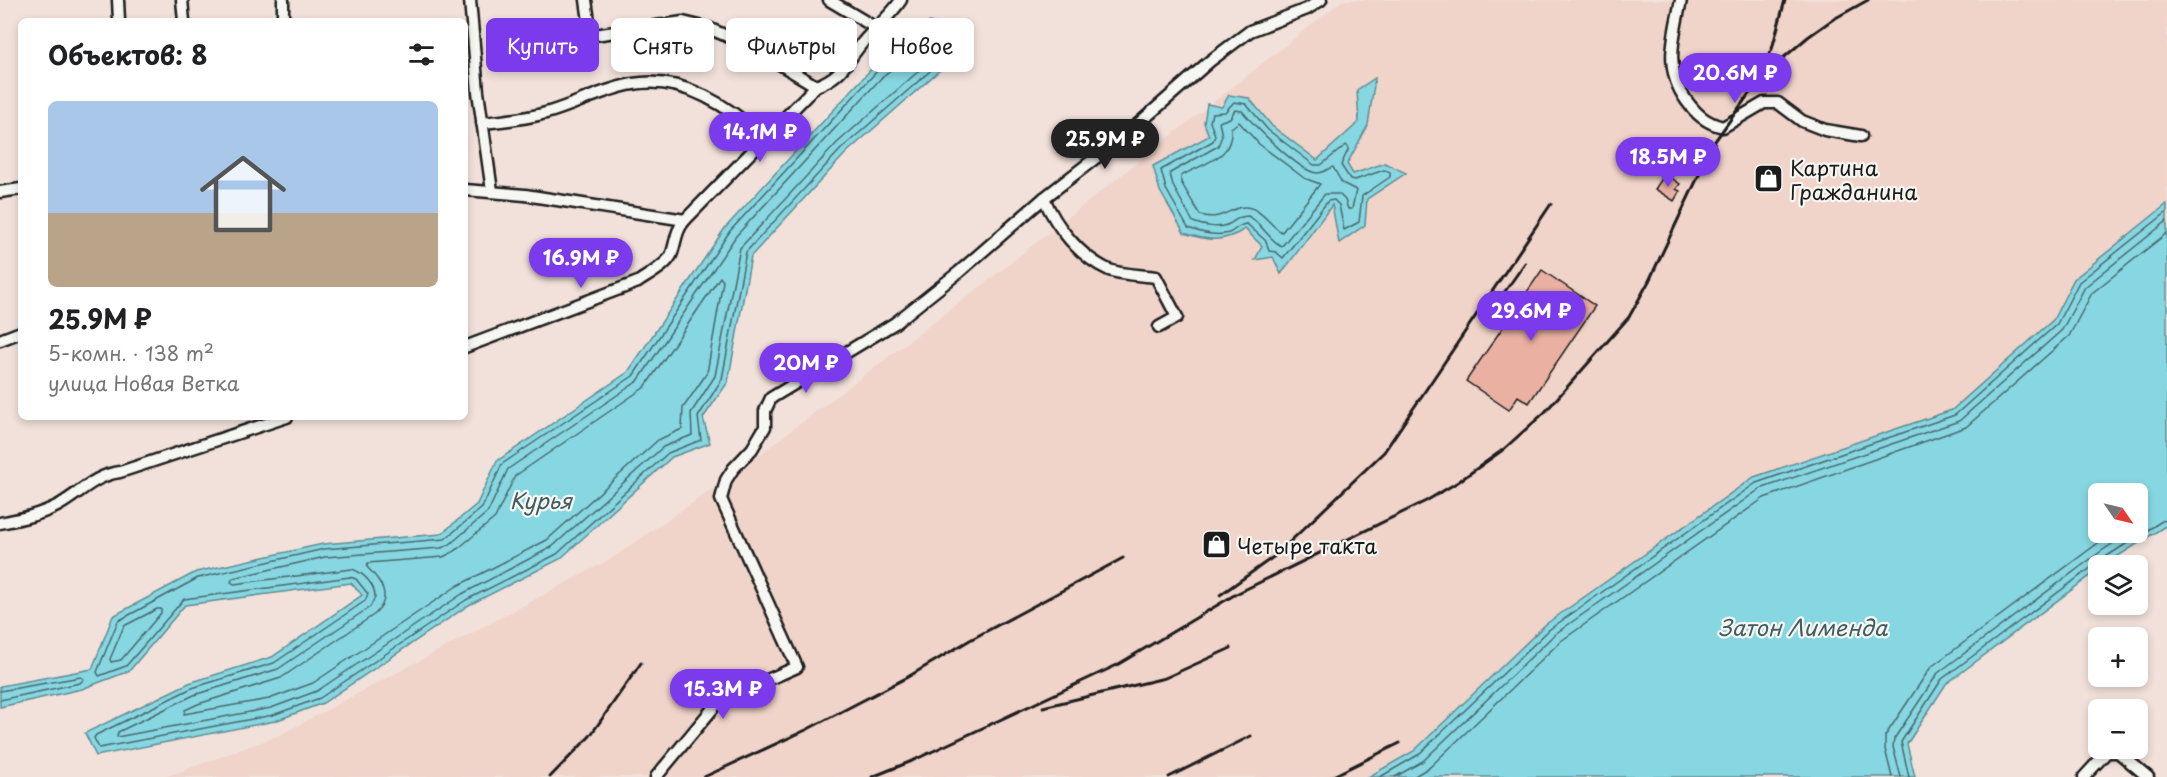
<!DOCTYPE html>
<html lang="ru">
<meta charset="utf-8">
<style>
:root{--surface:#fff;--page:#f2f2f2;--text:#202124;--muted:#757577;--accent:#7c3aed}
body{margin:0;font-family:"Playpen Sans",sans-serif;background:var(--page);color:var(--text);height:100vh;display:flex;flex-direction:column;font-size:22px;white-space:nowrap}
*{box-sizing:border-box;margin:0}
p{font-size:20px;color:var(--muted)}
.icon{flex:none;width:33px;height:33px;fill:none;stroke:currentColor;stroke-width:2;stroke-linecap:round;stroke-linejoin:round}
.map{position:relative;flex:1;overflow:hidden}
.panel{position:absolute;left:18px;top:18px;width:450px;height:402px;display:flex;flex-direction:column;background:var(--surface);border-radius:9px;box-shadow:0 3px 9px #0003}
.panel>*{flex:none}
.guide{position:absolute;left:486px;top:18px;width:570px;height:54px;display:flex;gap:12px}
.needle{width:39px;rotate:124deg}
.fabs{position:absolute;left:2088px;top:483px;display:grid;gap:12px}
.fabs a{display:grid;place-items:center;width:60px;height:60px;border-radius:9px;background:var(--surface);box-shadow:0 3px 9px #0003;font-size:30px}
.price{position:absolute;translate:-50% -51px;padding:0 14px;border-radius:21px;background:var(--accent);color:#fff;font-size:20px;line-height:39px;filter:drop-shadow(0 2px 3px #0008)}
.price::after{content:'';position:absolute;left:50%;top:36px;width:18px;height:14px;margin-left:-9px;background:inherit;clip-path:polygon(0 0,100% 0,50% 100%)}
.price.on{background:#222;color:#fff}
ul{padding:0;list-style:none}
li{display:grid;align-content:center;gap:12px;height:318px;padding:0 30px}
li span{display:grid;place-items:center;height:186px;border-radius:9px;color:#555}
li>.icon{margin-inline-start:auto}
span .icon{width:108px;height:108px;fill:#fffc;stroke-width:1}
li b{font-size:26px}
h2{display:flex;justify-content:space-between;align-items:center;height:72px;padding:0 30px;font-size:26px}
.pill{padding:0 21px;border-radius:9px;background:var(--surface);box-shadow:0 3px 9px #0003;font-size:21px;line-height:54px}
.pill.on{background:var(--accent);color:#fff}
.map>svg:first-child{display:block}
</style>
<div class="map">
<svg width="2167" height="777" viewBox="0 0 2167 777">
<rect width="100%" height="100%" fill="#f2e1da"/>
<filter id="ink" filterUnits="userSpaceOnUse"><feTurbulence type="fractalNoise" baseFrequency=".0167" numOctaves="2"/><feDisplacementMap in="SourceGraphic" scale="12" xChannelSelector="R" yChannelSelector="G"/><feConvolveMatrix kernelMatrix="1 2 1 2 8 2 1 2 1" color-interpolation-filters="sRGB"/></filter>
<g filter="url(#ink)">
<polygon fill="#f0d3c9" points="1343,0 2167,0 2167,204 2074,279 2053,320 1952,410 1754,477 1546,624 1414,751 1368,777 165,777 278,736 609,560 726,480 975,291"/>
<g fill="#87d7e2" stroke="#5c8c93" stroke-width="1.5" fill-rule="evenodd">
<polygon points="929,22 963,31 958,54 846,153 751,256 728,382 703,418 710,443 672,457 560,559 469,605 323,703 275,721 96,756 85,733 189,683 272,657 362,595 351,583 185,605 129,671 82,689 0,707 0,686 92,669 113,616 196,572 323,544 441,534 477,504 497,461 628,372 725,228 874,66"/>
<path d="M 1375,78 L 1368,125 L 1347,164 L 1353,174 L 1385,163 L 1406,173 L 1367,199 L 1365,225 L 1339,243 L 1332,205 L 1281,274 L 1273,257 L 1255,260 L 1262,246 L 1245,229 C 1223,243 1208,241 1184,233 L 1160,191 L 1153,166 L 1209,136 L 1204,123 L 1207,104 L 1222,107 L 1229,95 L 1249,98 L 1272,126 L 1317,160 L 1359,122 L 1357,90 Z"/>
<path d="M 2167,204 L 2167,525 L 2104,565 L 2098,566 L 2098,570 L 1946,684 L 1907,744 L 1915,777 L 1368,777 L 1414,751 L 1546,624 L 1754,477 L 1952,410 L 2053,320 L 2074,279 ZM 2098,494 L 2138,494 L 2138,532 L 2098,532 Z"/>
</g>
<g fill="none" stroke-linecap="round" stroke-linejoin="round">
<g stroke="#47676b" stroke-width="1.5">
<polygon points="930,29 955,36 953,51 842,148 746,252 722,379 698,417 701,440 668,453 557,554 466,600 320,698 273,715 99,748 94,738 96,735 192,688 274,663 365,601 368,594 356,579 350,577 184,599 126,666 99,676 97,672 118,621 198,578 324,549 445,539 482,508 502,464 633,376 730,231 878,70"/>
<path d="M 932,38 L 946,41 L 946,47 L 837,143 L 740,248 L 715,376 L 691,413 L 692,435 L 663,447 L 552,547 L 462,594 L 317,691 L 271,708 L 117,737 L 118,732 L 194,695 L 278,669 L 370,607 L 375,597 C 375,585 364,573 352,569 L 234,584 L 231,582 L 233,578 L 325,557 L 441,548 L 449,545 L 488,512 L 508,469 L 638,381 L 736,236 L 883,76 Z"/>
<path d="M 1234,102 L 1246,104 L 1268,130 L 1314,165 L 1321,165 L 1346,145 L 1349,148 L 1341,165 L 1350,179 L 1355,180 L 1384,170 L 1390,172 L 1390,177 L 1362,196 L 1359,222 L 1344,230 L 1339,205 L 1334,200 L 1328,201 L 1283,258 L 1276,252 L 1269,251 L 1266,241 L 1247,224 C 1239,224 1236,230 1229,233 C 1216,237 1199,232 1188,228 L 1166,189 L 1161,170 L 1213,141 L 1215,135 L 1210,122 L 1212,113 L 1225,112 Z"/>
<path d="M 1235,110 L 1242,111 C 1254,125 1299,172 1317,173 C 1324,173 1328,168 1333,167 L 1342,183 L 1356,190 L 1352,209 L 1348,209 L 1345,200 L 1339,194 L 1325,194 L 1282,246 C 1270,242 1262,223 1248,216 C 1239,216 1236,220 1229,224 C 1219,229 1203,226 1193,222 L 1173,186 L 1170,173 L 1218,146 L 1222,136 L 1219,122 L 1230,118 Z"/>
<path d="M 1239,122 L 1259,144 L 1304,178 L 1320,184 L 1282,232 C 1271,227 1264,212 1251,208 C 1233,202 1225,223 1200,215 L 1181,182 L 1181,176 C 1204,162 1233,160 1231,128 Z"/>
<path d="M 720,277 L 723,281 L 707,373 L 683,408 L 682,429 L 658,440 L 547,540 L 457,586 L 313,683 L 269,699 L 184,714 L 185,710 L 198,704 L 281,678 L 375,614 C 393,597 381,581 367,567 L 368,563 L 443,557 L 455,551 L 495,518 L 515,476 L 645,387 Z"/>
<polygon points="157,609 161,609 161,613 121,660 111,662 110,659 124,626"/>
<polyline points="0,691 81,677 84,679 80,683 0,700"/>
<polyline points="1380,777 1418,755 1550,629 1756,483 1955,415 2057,324 2079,282 2167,212"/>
<polyline points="1395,777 1423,761 1555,634 1760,489 1959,421 2062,330 2085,287 2167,221"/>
<polyline points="1413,777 1430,767 1561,641 1764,498 1966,427 2069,336 2092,293 2167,233"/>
<polyline points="1892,777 1885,749 1885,736 1931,667 2113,532"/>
<polyline points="1901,777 1893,747 1894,739 1938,673 2100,552 2130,532"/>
<polyline points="1909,777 1901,742 1942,679 2092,567 2100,565 2104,558 2162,521 2167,520"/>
</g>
</g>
<g fill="#eab1a2" stroke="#1c1c1c" stroke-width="1.5">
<polygon points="1665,174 1680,184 1676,189 1680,191 1674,201 1655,189"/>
<polygon points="1542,270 1595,306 1529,403 1518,396 1509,410 1466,381"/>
</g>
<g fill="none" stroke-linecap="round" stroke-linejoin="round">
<defs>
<g id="street">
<polyline points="118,0 119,21"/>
<polyline points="182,0 184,21"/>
<polyline points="470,0 478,92 492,191"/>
<polyline points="586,0 591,35"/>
<polyline points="829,0 876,28"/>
<path d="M 1681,0 C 1674,36 1663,68 1686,100 C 1696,114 1706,123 1723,127 L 1764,103 L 1778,103 L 1802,121 L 1825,130 L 1861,136"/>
<polyline points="283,21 283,0"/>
<polyline points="540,43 683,22 708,28 748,45 816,86"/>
<path d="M 482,123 C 503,121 525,119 546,113 C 575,105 603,89 633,84 C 682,75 730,107 764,138"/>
<polyline points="465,190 525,195 685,220"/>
<polyline points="0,192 21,189"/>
<path d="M 1159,327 L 1177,317 L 1156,277 C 1142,275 1122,275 1109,270 C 1080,257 1056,227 1044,198 L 1129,132 L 1210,61 L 1250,31 L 1307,9 L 1321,0"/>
<polyline points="0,340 21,332"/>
<path d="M 465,347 L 638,282 C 648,275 669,264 672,253 C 676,241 676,230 685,220 L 816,86 C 843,76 846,62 863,42 C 875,27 890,17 901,0"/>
<path d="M 0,523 C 20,519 40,515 59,505 C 80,493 95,475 120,472 L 287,417"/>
<polyline points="656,777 719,701 797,667 721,499 726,480 733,469 752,449 765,427 765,411 771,398 895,323 959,272 1044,198"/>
<polyline points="2084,777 2107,752 2118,752 2148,777"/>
</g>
</defs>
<use href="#street" stroke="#1c1c1c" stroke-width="15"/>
<use href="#street" stroke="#f6f6f2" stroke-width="10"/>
<g stroke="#1c1c1c" stroke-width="3">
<polyline points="1758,76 1772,49 1785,0"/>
<polyline points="1494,307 1525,263"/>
<polyline points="1220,595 1276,555 1384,452 1551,204"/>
<polyline points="1043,707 1165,678 1231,648"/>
<polyline points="550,777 590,736 641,663"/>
<polyline points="704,777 806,730 906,678 970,640 1123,558"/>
<polyline points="872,777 912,761 1117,665 1236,594 1426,501 1458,482 1504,449 1545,412 1629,317 1649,281 1715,141 1751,91 1775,65 1808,37 1832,20 1868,0"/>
<polyline points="1169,777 1251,736"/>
<polyline points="1331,777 1400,743"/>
</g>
</g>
</g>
<defs>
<symbol id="shop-square" viewBox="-11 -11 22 22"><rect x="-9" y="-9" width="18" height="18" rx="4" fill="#1c1c1c" stroke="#f6f6f2"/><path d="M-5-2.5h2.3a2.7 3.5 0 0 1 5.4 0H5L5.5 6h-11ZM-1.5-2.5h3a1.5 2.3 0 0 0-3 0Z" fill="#fff"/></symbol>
</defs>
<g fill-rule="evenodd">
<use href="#shop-square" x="1752" y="162" width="33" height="33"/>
<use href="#shop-square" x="1200" y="528" width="33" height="33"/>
</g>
<g text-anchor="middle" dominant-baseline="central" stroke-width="4.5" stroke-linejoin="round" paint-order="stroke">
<g font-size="21" fill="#1c1c1c" stroke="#f6f6f2" text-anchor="start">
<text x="1790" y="167">Картина<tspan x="1790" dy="24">Гражданина</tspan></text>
<text x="1237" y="545">Четыре такта</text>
</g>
<g font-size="22" font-style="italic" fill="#415d61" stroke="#f6f6f2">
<text x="541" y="499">Курья</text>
<text x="1803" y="626">Затон Лименда</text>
</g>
</g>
</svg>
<div class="fabs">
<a><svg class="needle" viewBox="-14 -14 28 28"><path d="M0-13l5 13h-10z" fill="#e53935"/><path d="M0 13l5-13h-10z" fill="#757577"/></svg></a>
<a><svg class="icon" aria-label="layers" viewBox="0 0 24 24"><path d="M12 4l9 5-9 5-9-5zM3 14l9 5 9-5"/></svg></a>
<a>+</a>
<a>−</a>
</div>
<b class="price" style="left:1735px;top:104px">20.6M ₽</b>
<b class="price" style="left:760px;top:163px">14.1M ₽</b>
<b class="price on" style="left:1105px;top:170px">25.9M ₽</b>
<b class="price" style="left:1668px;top:188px">18.5M ₽</b>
<b class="price" style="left:581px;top:289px">16.9M ₽</b>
<b class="price" style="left:1531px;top:342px">29.6M ₽</b>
<b class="price" style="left:806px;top:394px">20M ₽</b>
<b class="price" style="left:723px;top:720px">15.3M ₽</b>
<div class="guide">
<a class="pill on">Купить</a>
<a class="pill">Снять</a>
<a class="pill">Фильтры</a>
<a class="pill">Новое</a>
</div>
<section class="panel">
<h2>Объектов: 8<svg class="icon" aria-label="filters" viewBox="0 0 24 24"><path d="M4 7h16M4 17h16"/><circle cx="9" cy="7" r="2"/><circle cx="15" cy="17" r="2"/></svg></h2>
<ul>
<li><span style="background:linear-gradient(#a9c7e8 60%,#b9a48a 0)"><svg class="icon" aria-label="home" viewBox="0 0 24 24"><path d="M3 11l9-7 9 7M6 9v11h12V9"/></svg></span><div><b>25.9M ₽</b><p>5-комн. · 138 m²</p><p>улица Новая Ветка</p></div></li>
</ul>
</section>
</div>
